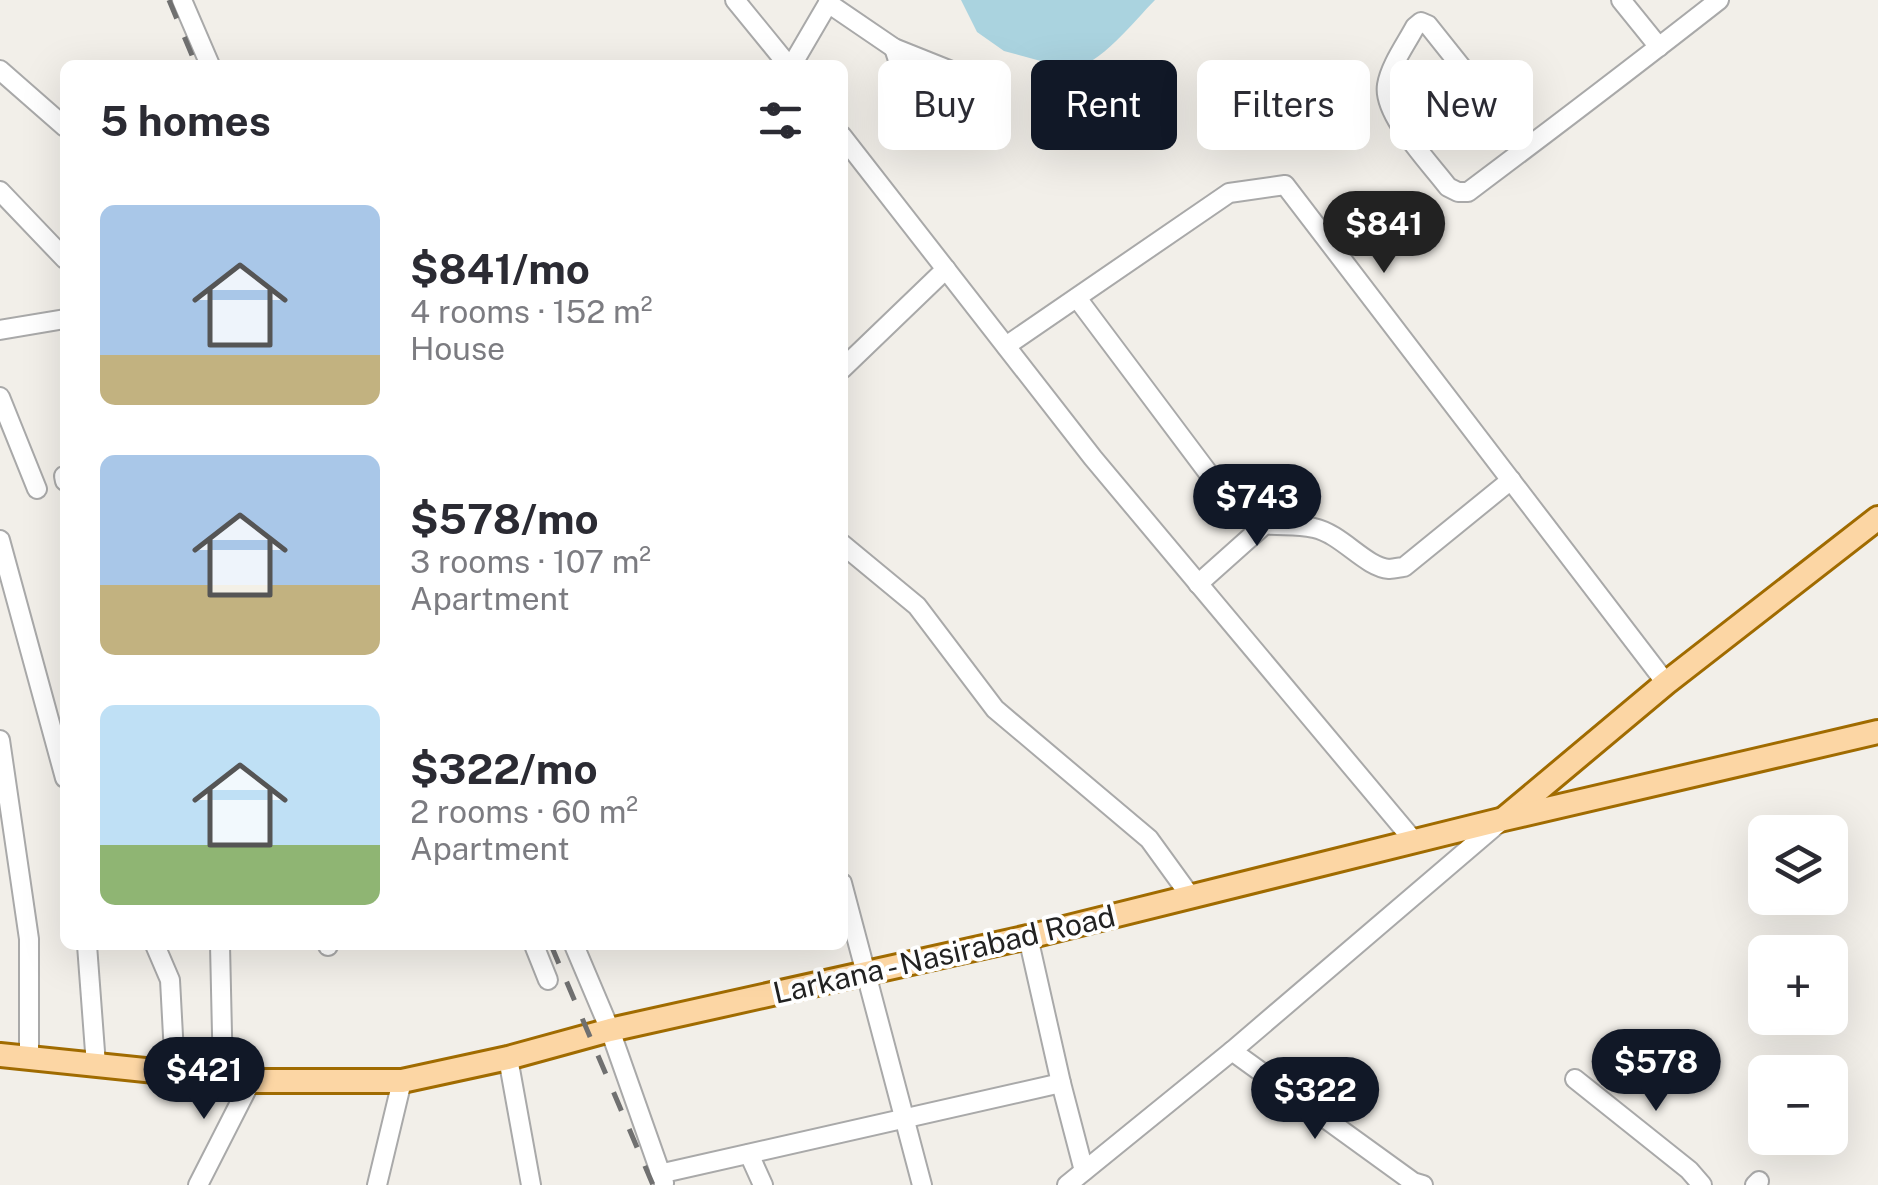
<!DOCTYPE html>
<meta charset="utf-8">
<style>
:root{--surface:#fff;--page:#f2f2f3;--text:#2b2b33;--muted:#7c7c81;--accent:#111827}
body{margin:0;font-family:"Public Sans",sans-serif;background:var(--page);color:var(--text);height:100vh;display:flex;flex-direction:column;font-size:38px;white-space:nowrap}
*{box-sizing:border-box;margin:0}
p{font-size:32px;color:var(--muted)}
.icon{flex:none;width:55px;height:55px;fill:none;stroke:currentColor;stroke-width:2;stroke-linecap:round;stroke-linejoin:round}
.map{position:relative;flex:1;overflow:hidden}
.details{position:absolute;left:60px;top:60px;width:788px;height:890px;display:flex;flex-direction:column;background:var(--surface);border-radius:15px;box-shadow:0 10px 40px #0002}
.details>*{flex:none}
.guide{position:absolute;left:878px;top:60px;width:850px;height:90px;display:flex;gap:20px}
.tools{position:absolute;left:1748px;top:815px;display:grid;gap:20px}
.tools a{display:grid;place-items:center;width:100px;height:100px;border-radius:15px;background:var(--surface);box-shadow:0 10px 40px #0002;font-size:50px}
.price{position:absolute;translate:-50% -85px;padding:0 22px;border-radius:35px;background:var(--accent);color:#fff;font-size:32px;line-height:65px;filter:drop-shadow(0 2px 5px #0008)}
.price::after{content:'';position:absolute;left:50%;top:60px;width:30px;height:22px;margin-left:-15px;background:inherit;clip-path:polygon(0 0,100% 0,50% 100%)}
.price.selected{background:#222;color:#fff}
ul{padding:0;list-style:none}
li{display:flex;align-items:center;gap:30px;height:250px;padding:0 40px}
li span{display:grid;place-items:center;flex:none;width:280px;height:200px;border-radius:15px;color:#555}
li>.icon{margin-inline-start:auto}
span .icon{width:120px;height:120px;fill:#fffc;stroke-width:1}
li b{font-size:42px}
h2{display:flex;justify-content:space-between;align-items:center;height:120px;padding:0 40px;font-size:42px}
.tag{padding:0 35px;border-radius:15px;background:var(--surface);box-shadow:0 10px 40px #0002;font-size:35px;line-height:90px}
.tag.selected{background:var(--accent);color:#fff}
.map>svg:first-child{display:block}
</style>
<div class="map">
<svg width="1878" height="1185" viewBox="0 0 1878 1185">
<rect width="100%" height="100%" fill="#f2efe9"/>
<path fill="#aad3df" d="M 961,0 L 1155,0 C 1134,21 1100,66 1070,69 L 1004,51 L 977,32 Z"/>
<g fill="none" stroke-linecap="round" stroke-linejoin="round">
<defs>
<g id="minor">
<polyline points="182,0 210,65"/>
<polyline points="735,0 788,65"/>
<polyline points="1621,0 1659,47"/>
<polyline points="828,3 894,48 994,88"/>
<polyline points="894,48 917,118"/>
<polyline points="792,65 830,0"/>
<polyline points="0,70 65,127"/>
<polyline points="842,136 1093,458 1414,841"/>
<path d="M 1526,148 L 1428,25 L 1421,22 L 1415,27 C 1406,44 1390,66 1387,85 C 1382,114 1430,163 1448,187 L 1458,192 L 1468,192 C 1552,129 1636,65 1719,0"/>
<polyline points="0,191 65,259"/>
<path d="M 1077,298 L 1239,514 C 1266,532 1285,521 1314,528 C 1342,534 1365,567 1389,569 C 1390,569 1403,567 1404,567 L 1511,480"/>
<polyline points="0,330 65,319"/>
<polyline points="1006,346 1229,193 1285,185 1666,683"/>
<polyline points="842,369 946,269"/>
<polyline points="0,397 37,489"/>
<polyline points="64,476 65,481"/>
<polyline points="0,540 65,778"/>
<polyline points="842,544 917,606 995,709 1149,839 1191,897"/>
<polyline points="1198,584 1263,526"/>
<polyline points="0,740 29,939 29,1058"/>
<polyline points="842,883 922,1185"/>
<polyline points="1028,937 1061,1083 1084,1171"/>
<polyline points="87,945 96,1065"/>
<polyline points="155,945 170,980 175,1073"/>
<polyline points="220,945 223,1078"/>
<polyline points="328,945 328,946"/>
<polyline points="534,945 548,980"/>
<polyline points="574,945 610,1030 664,1183"/>
<polyline points="1232,1051 1413,1182 1423,1185"/>
<polyline points="508,1058 531,1185"/>
<polyline points="1575,1079 1689,1170 1702,1185"/>
<polyline points="749,1154 763,1185"/>
<polyline points="659,1174 1061,1083"/>
<polyline points="198,1185 251,1081"/>
<polyline points="377,1185 402,1081"/>
<polyline points="1067,1185 1232,1051 1500,822"/>
<polyline points="1755,1185 1759,1181"/>
</g>
<g id="major">
<polyline points="1506,817 1666,683 1878,518"/>
<polyline points="0,1055 251,1081 402,1081 508,1058 610,1030 1028,937 1504,819 1878,732"/>
</g>
</defs>
<use href="#minor" stroke="#a9a9a9" stroke-width="22"/>
<use href="#major" stroke="#a06b00" stroke-width="28"/>
<use href="#minor" stroke="#fff" stroke-width="18"/>
<use href="#major" stroke="#fcd6a4" stroke-width="22"/>
<g stroke="#707070" stroke-width="5" stroke-dasharray="20 20" stroke-linecap="butt">
<polyline points="169,0 196,65"/>
<polyline points="551,945 653,1185"/>
</g>
</g>
<g text-anchor="middle" dominant-baseline="central" stroke-width="8" stroke-linejoin="round" paint-order="stroke">
<g font-size="30" fill="#222" stroke="#fff">
<text transform="translate(944 954) rotate(-13)">Larkana - Nasirabad Road</text>
</g>
</g>
</svg>
<div class="tools">
<a><svg class="icon" aria-label="layers" viewBox="0 0 24 24"><path d="M12 4l9 5-9 5-9-5zM3 14l9 5 9-5"/></svg></a>
<a>+</a>
<a>−</a>
</div>
<b class="price selected" style="left:1384px;top:276px">$841</b>
<b class="price" style="left:1257px;top:549px">$743</b>
<b class="price" style="left:1656px;top:1114px">$578</b>
<b class="price" style="left:204px;top:1122px">$421</b>
<b class="price" style="left:1315px;top:1142px">$322</b>
<div class="guide">
<a class="tag">Buy</a>
<a class="tag selected">Rent</a>
<a class="tag">Filters</a>
<a class="tag">New</a>
</div>
<section class="details">
<h2>5 homes<svg class="icon" aria-label="filters" viewBox="0 0 24 24"><path d="M4 7h16M4 17h16"/><circle cx="9" cy="7" r="2"/><circle cx="15" cy="17" r="2"/></svg></h2>
<ul>
<li><span style="background:linear-gradient(#a9c7e8 75%,#c2b280 0)"><svg class="icon" aria-label="home" viewBox="0 0 24 24"><path d="M3 11l9-7 9 7M6 9v11h12V9"/></svg></span><div><b>$841/mo</b><p>4 rooms · 152 m²</p><p>House</p></div></li>
<li><span style="background:linear-gradient(#a9c7e8 65%,#c2b280 0)"><svg class="icon" aria-label="home" viewBox="0 0 24 24"><path d="M3 11l9-7 9 7M6 9v11h12V9"/></svg></span><div><b>$578/mo</b><p>3 rooms · 107 m²</p><p>Apartment</p></div></li>
<li><span style="background:linear-gradient(#bfe0f5 70%,#8fb573 0)"><svg class="icon" aria-label="home" viewBox="0 0 24 24"><path d="M3 11l9-7 9 7M6 9v11h12V9"/></svg></span><div><b>$322/mo</b><p>2 rooms · 60 m²</p><p>Apartment</p></div></li>
</ul>
</section>
</div>
